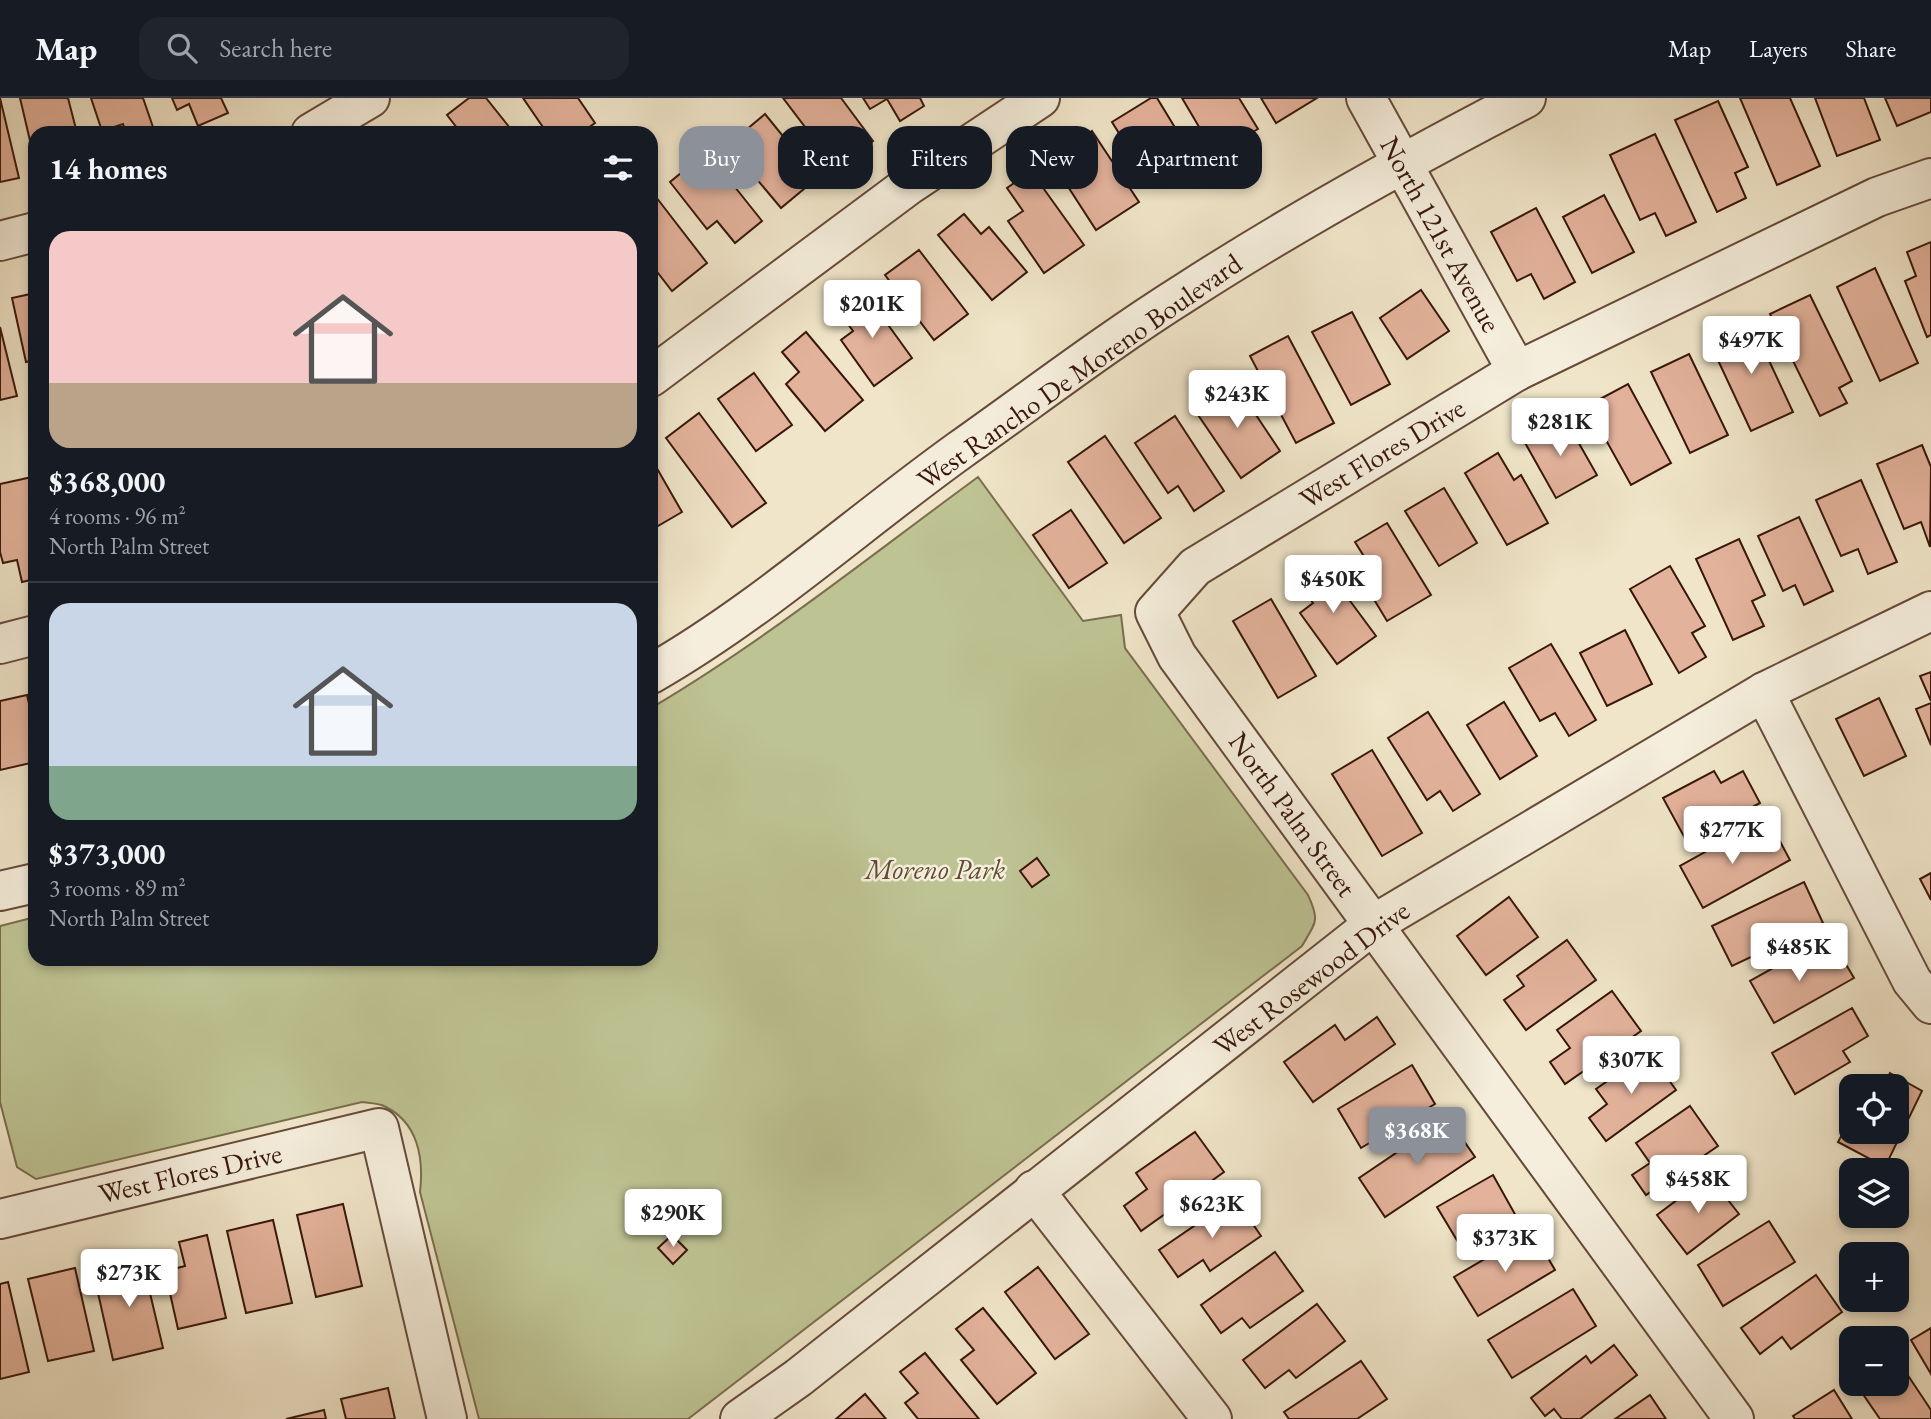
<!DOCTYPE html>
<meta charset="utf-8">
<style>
:root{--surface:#171b24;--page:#20242c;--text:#f1f3f6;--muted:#9ea1a6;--line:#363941;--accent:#8c9099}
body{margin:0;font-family:"EB Garamond",serif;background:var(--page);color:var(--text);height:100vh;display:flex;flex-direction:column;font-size:26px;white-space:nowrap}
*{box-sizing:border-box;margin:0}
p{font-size:23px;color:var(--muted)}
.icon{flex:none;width:38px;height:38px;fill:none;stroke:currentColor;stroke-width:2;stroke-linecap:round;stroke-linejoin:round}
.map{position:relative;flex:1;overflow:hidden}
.panel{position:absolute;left:28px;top:28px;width:630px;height:840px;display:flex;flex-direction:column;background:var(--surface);border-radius:21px;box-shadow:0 4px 10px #0003}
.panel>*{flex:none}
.hud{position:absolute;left:679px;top:28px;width:665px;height:63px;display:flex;gap:14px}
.controls{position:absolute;left:1839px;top:976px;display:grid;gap:14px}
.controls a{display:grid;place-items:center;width:70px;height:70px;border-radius:14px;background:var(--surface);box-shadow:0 4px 10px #0003;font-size:35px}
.price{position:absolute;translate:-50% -60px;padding:0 16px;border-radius:7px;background:#fff;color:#222;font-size:23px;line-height:46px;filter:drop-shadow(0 2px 4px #0008)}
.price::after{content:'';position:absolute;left:50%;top:42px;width:21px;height:16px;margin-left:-10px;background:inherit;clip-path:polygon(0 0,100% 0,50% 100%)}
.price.selected{background:var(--accent);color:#fff}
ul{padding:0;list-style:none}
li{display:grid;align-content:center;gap:14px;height:371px;padding:0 21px}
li+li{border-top:2px solid var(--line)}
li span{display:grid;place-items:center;height:217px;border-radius:21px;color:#555}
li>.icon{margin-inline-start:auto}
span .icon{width:126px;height:126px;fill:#fffc;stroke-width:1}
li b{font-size:30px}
h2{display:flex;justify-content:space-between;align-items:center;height:84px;padding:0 21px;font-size:30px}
.chip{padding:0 24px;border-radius:21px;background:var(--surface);box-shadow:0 4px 10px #0003;font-size:24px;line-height:63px}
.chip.selected{background:var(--accent);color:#fff}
header{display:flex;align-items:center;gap:42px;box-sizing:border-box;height:98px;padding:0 35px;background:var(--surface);border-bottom:2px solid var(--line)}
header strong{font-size:33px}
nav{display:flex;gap:38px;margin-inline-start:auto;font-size:24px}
.search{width:490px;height:63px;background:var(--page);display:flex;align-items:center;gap:18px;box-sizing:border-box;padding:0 24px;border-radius:21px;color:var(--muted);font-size:26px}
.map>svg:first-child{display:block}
</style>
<header>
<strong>Map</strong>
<div class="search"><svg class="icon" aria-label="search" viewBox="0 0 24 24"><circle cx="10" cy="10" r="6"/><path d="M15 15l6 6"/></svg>Search here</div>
<nav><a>Map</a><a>Layers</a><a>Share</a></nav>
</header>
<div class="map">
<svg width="1931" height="1321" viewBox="0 0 1931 1321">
<rect width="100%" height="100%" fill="#f0e5c9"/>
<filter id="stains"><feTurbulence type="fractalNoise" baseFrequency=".00286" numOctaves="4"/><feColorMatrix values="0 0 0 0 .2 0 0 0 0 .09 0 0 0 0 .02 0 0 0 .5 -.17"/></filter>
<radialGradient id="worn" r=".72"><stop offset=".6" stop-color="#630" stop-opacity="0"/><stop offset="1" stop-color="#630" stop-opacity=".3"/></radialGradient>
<path fill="#bec393" stroke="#7b6d4e" stroke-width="2" d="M 978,379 L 1083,523 L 1121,517 L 1125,550 L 1308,797 C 1320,823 1316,824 1302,848 L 688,1321 L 479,1321 L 420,1094 C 424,1060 418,1024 384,1008 C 378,1005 369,1005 362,1004 L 36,1081 L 17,1069 L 0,1004 L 0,828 L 35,819 L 35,861 L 651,861 L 651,610 C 766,542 870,458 978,379 Z"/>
<g fill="#e3b29b" stroke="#38170a" stroke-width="2">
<polygon points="0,0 19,80 0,84"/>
<polygon points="20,0 68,0 77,35 35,35 35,64"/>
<polygon points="91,0 143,0 155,35 126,35 123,26 102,33"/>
<polygon points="172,0 221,0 228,15 198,28 189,6 177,12"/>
<polygon points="469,0 486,0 514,35 461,35 447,17"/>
<polygon points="523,0 578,0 595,25 581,35 547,35"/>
<polygon points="783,0 841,0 873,43 837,71"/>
<polygon points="863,0 920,0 924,8 900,23 887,1 870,11"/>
<polygon points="1151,0 1157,0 1188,51 1145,77 1112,24"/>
<polygon points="1182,0 1239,0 1258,31 1215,56"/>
<polygon points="1261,0 1317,0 1276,25"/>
<polygon points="1740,0 1790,0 1820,68 1777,87"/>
<polygon points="1815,0 1864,0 1880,42 1837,58"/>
<polygon points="1885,0 1931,0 1931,14 1897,28"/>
<polygon points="1718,3 1748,69 1735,75 1746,100 1717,114 1675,22"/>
<polygon points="765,16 817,80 781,110 728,47"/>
<polygon points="1092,33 1139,104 1096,132 1065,84 1074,78 1059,55"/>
<polygon points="1655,36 1696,124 1666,138 1655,115 1640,122 1610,57"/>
<polygon points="707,54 762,123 735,145 717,123 707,131 670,84"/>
<polygon points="1031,73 1084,147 1044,175 1008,123 1023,113 1007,90"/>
<polygon points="1604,97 1634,154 1592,175 1563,119"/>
<polygon points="656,99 707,165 672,193 651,166 651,102"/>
<polygon points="1536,110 1575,184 1544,201 1531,176 1517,183 1491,134"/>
<polygon points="964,116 981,136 989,129 1027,174 992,202 938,137"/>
<polygon points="1931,144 1931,237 1927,239 1905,183 1916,178 1907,154"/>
<polygon points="919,152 968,216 934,242 885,177"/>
<polygon points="1875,170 1918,265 1880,283 1837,189"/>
<polygon points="863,192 912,260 874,288 841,242 853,233 837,211"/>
<polygon points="1421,192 1449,233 1407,261 1380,220"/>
<polygon points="35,195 35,262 26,264 12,200"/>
<polygon points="1810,197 1852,283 1839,290 1847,305 1820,318 1770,216"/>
<polygon points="1352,214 1390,286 1351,307 1312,234"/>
<polygon points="1751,224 1793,314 1751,333 1709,243"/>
<polygon points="0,229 17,298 0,302"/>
<polygon points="806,234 863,302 825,333 786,286 799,274 782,254"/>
<polygon points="1288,238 1334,325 1296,345 1250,258"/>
<polygon points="1689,256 1728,337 1690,355 1651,274"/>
<polygon points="754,275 792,327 756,353 718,301"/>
<polygon points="1234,284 1280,353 1241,380 1194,311"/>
<polygon points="1628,286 1671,365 1631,387 1587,308"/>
<polygon points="699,315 766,405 732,429 666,340"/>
<polygon points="1175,318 1224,393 1194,413 1178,388 1168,395 1135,345"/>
<polygon points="1564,319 1597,377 1556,400 1524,343"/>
<polygon points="1105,338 1161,420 1124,445 1068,364"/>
<polygon points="1922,347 1931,369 1930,449 1921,424 1904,431 1877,366"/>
<polygon points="1498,355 1514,382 1521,377 1548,425 1507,447 1465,375"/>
<polygon points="651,360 682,414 651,432"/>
<polygon points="32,379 35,394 35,481 22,484 17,462 3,465 0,454 0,386"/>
<polygon points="1861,382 1897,464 1868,476 1858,451 1841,458 1816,402"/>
<polygon points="1444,390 1477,445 1439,468 1405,413"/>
<polygon points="1071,412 1107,465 1069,490 1033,437"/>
<polygon points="1799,419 1833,493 1804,507 1795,487 1783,493 1758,438"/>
<polygon points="1387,425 1431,497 1387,523 1358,475 1370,468 1355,444"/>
<polygon points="1739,441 1765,497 1752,503 1764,528 1733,542 1696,461"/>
<polygon points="1322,465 1376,538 1337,566 1300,515 1313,505 1297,483"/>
<polygon points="1670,468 1705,528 1692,535 1706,559 1679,575 1630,491"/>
<polygon points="1271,501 1316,578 1278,600 1233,523"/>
<polygon points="1625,532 1652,586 1607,608 1580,555"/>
<polygon points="1551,546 1596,622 1569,638 1555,615 1540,623 1509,570"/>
<polygon points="1931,574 1931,603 1920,578"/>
<polygon points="27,597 35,632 35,664 0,672 0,603"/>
<polygon points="1879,600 1906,658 1864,678 1836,621"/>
<polygon points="1504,604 1537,658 1500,681 1467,627"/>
<polygon points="1931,605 1931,647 1916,611"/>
<polygon points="1428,614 1480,696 1453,713 1440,693 1427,702 1388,640"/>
<polygon points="1372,652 1422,735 1382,758 1332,676"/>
<polygon points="1714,673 1721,685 1743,673 1760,705 1687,744 1663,700"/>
<polygon points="1741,734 1749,749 1775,734 1790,762 1703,810 1680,768"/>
<polygon points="1037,760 1049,777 1032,789 1020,773"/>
<polygon points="1931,775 1931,802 1920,781"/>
<polygon points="1804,784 1823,825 1732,868 1712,828"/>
<polygon points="1509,799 1538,839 1486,877 1457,838"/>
<polygon points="1567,842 1596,882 1526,932 1504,902 1524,888 1517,878"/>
<polygon points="1805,852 1814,867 1838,853 1854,880 1774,925 1750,883"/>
<polygon points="1612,893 1641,933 1565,986 1550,964 1570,950 1557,932"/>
<polygon points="1852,910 1868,938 1843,953 1850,964 1795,996 1772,955"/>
<polygon points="1377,919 1395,946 1313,1004 1284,964 1335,927 1345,942"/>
<polygon points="1649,954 1676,992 1606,1043 1589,1020 1607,1006 1596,991"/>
<polygon points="1412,967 1435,1006 1361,1050 1338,1011"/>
<polygon points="1890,975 1922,993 1885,1069 1838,1044 1852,1018 1852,1034 1897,1034 1897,989 1883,989"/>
<polygon points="1690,1008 1718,1048 1646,1097 1632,1077 1650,1065 1636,1045"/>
<polygon points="1448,1020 1475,1059 1385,1119 1359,1080"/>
<polygon points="1195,1034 1224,1074 1141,1133 1124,1108 1147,1091 1136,1075"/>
<polygon points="1493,1077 1516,1118 1461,1149 1437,1109"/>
<polygon points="1709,1078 1739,1116 1687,1156 1657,1117"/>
<polygon points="1235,1100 1261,1138 1210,1173 1203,1162 1178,1179 1159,1152"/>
<polygon points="343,1106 362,1188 316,1199 297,1117"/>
<polygon points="273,1122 292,1205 246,1215 227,1133"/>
<polygon points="1769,1123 1795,1164 1723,1208 1698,1167"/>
<polygon points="1532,1133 1555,1172 1478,1218 1454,1179"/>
<polygon points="207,1137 226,1220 178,1231 165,1173 185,1168 179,1144"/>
<polygon points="672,1137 687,1152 673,1166 658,1150"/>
<polygon points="140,1153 163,1250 113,1262 96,1186 117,1181 112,1159"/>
<polygon points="1275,1154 1303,1193 1250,1230 1242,1220 1221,1235 1201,1207"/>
<polygon points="1038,1169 1089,1236 1055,1261 1005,1194"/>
<polygon points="75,1170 94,1253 48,1263 28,1181"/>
<polygon points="1816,1177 1842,1214 1791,1251 1782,1239 1760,1256 1741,1230"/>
<polygon points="8,1184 29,1274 0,1281 0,1186"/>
<polygon points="1573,1191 1596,1228 1512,1280 1488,1242"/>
<polygon points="1317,1206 1345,1243 1296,1280 1289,1272 1265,1290 1243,1262"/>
<polygon points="983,1210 1036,1275 997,1306 961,1262 974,1252 956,1231"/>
<polygon points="1931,1230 1931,1276 1911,1242"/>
<polygon points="1614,1247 1637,1277 1580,1321 1562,1321 1554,1311 1545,1318 1531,1300 1586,1258 1591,1265"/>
<polygon points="925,1255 979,1321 918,1321 905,1305 918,1295 900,1274"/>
<polygon points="1897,1261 1931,1312 1931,1321 1880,1321 1856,1286 1897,1286"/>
<polygon points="1361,1263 1387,1301 1357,1321 1289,1321 1284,1314"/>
<polygon points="388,1290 395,1321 346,1321 341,1301"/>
<polygon points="1834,1292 1852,1321 1795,1321 1793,1318"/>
<polygon points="865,1296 886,1321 836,1321"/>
<polygon points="1650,1297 1666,1321 1615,1321"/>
<polygon points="324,1312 326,1321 286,1321"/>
</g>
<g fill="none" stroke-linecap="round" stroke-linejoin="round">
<defs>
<g id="minor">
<polyline points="1366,0 1517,273"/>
<polyline points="311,35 370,0"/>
<polyline points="0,143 35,134"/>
<polyline points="651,279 909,87 1040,0"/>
<polyline points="0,546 35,537"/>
<path d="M 651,576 C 761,513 857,426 960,352 C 1035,299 1108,243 1186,194 C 1296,123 1410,60 1526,0"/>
<polyline points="1764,594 1912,883 1931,906"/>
<polyline points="0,793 35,785"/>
<polyline points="1034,1092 1212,1321"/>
<polyline points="0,1121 379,1030 447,1321"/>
<polyline points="740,1321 798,1280 1374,826 1764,594 1931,513"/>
<polyline points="1734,1321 1177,558 1155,514 1195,469 1517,273 1877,99 1931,80"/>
</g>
</defs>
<use href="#minor" stroke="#664a3a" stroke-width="42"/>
<use href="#minor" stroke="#f5eedc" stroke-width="38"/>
</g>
<g text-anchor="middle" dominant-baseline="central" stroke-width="5" stroke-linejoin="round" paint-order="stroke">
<g font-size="28" fill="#38170a" stroke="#f5eedc">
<text transform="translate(1441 136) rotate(61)">North 121st Avenue</text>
<text transform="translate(1079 273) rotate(-35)">West Rancho De Moreno Boulevard</text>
<text transform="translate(1382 355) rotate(-31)">West Flores Drive</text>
<text transform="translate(1293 716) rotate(54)">North Palm Street</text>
<text transform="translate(1311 880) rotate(-37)">West Rosewood Drive</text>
<text transform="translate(190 1075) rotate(-13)">West Flores Drive</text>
</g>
<g font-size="28" font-style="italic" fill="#604b33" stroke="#f5eedc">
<text x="935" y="771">Moreno Park</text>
</g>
</g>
<rect width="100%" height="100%" filter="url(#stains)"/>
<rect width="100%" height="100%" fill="url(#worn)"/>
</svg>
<div class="controls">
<a><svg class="icon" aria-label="locate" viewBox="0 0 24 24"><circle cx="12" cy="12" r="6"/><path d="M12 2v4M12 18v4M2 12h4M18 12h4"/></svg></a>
<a><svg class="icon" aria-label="layers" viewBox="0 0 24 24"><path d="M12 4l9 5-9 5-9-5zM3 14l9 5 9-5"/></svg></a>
<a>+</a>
<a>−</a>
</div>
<b class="price" style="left:872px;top:242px">$201K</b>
<b class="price" style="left:1751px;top:278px">$497K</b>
<b class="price" style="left:1237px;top:332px">$243K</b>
<b class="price" style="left:1560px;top:360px">$281K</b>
<b class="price" style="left:1333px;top:517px">$450K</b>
<b class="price" style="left:1732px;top:768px">$277K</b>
<b class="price" style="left:1799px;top:885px">$485K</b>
<b class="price" style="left:1631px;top:998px">$307K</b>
<b class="price selected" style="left:1417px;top:1069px">$368K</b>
<b class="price" style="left:1698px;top:1117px">$458K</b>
<b class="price" style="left:1212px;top:1142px">$623K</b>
<b class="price" style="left:673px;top:1151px">$290K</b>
<b class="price" style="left:1505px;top:1176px">$373K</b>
<b class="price" style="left:129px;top:1211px">$273K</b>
<div class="hud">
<a class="chip selected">Buy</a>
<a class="chip">Rent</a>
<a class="chip">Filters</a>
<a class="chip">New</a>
<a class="chip">Apartment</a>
</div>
<section class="panel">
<h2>14 homes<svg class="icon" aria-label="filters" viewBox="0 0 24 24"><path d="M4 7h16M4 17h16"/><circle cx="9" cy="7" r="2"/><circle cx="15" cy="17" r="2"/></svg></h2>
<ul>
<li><span style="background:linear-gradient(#f6c9c9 70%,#b9a48a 0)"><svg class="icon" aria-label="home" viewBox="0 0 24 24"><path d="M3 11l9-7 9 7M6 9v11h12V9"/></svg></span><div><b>$368,000</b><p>4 rooms · 96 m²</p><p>North Palm Street</p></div></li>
<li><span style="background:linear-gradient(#c9d6e8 75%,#7fa58c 0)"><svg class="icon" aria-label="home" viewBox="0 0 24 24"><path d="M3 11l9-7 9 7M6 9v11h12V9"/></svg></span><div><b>$373,000</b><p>3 rooms · 89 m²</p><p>North Palm Street</p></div></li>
</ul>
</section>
</div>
